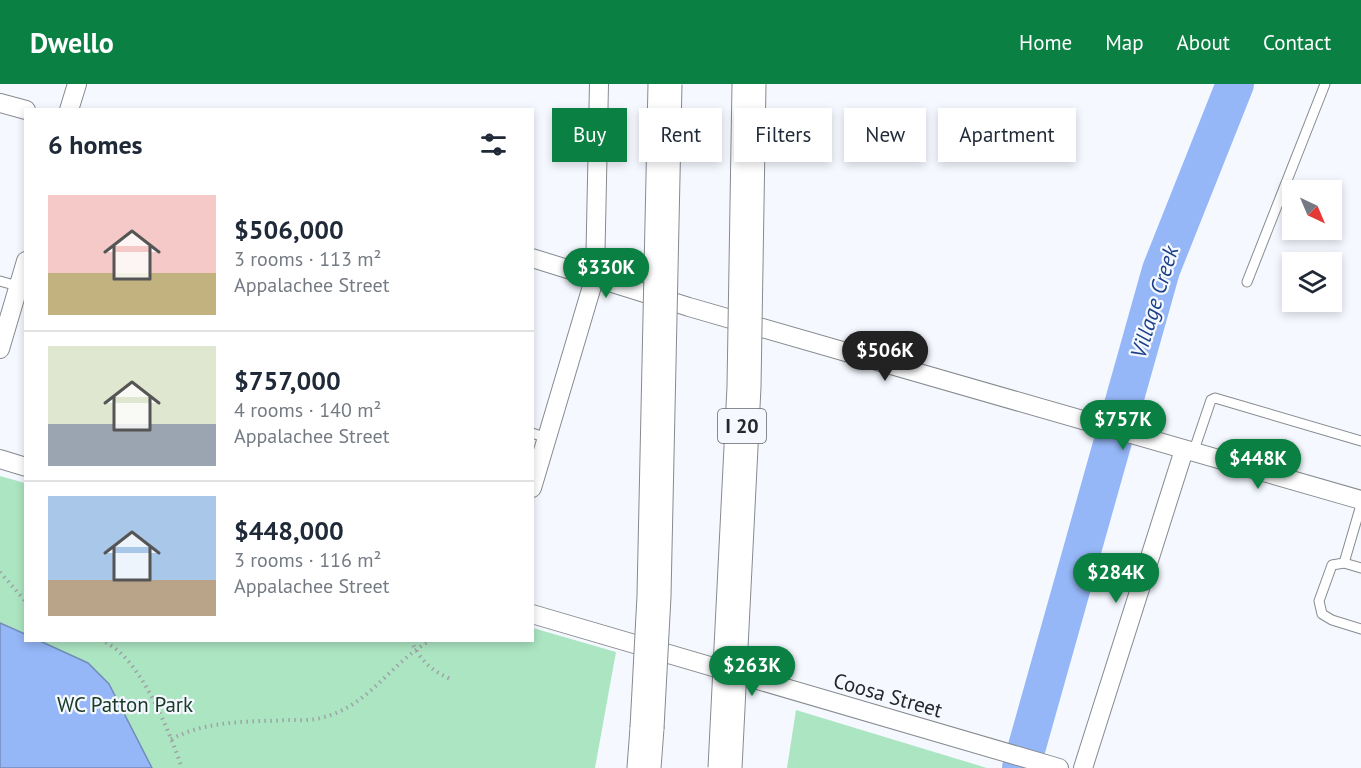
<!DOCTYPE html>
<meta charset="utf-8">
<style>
:root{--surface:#fff;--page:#f2f2f3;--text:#1f2937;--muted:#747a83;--line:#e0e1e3;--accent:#0b8043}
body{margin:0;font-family:"PT Sans",sans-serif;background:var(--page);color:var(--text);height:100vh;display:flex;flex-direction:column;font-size:22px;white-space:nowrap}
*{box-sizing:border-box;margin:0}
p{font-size:20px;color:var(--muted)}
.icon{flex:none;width:33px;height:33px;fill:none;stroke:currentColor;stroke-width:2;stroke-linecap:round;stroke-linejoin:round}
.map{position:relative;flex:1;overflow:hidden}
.details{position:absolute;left:24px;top:24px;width:510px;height:534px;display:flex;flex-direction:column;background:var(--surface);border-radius:0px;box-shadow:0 3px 9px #0003}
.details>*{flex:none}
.hud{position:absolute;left:552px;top:24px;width:570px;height:54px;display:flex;gap:12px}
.needle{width:39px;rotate:136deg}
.controls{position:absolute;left:1282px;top:96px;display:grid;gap:12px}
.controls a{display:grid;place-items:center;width:60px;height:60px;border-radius:0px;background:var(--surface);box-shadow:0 3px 9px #0003;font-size:30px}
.price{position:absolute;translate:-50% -51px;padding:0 14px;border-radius:21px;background:var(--accent);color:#fff;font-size:20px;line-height:39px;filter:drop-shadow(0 2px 3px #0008)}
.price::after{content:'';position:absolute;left:50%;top:36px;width:18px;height:14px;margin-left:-9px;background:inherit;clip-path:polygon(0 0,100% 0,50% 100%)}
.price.selected{background:#222;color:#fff}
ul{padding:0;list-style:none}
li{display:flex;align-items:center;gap:18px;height:150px;padding:0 24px}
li+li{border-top:2px solid var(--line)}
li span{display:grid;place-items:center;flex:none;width:168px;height:120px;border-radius:0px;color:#555}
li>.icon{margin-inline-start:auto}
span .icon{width:72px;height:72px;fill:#fffc;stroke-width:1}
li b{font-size:26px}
h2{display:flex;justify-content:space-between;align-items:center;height:72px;padding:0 24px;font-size:26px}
.chip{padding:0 21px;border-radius:0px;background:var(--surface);box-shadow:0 3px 9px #0003;font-size:21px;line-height:54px}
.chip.selected{background:var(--accent);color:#fff}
header{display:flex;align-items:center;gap:36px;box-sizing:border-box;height:84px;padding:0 30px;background:var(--accent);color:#fff}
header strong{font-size:28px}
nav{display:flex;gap:33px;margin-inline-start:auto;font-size:21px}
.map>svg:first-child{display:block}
</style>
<header>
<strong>Dwello</strong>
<nav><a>Home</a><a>Map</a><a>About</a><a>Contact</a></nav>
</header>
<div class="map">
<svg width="1361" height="684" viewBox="0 0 1361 684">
<rect width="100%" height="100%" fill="#f5f9ff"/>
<g fill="#ace5c2">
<polygon points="0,392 25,399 26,556 532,556 533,544 616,568 595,684 0,684"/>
<polygon points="796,626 987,684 787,684"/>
</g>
<polygon fill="#95b7f7" stroke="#738cb9" stroke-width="1.5" points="0,539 25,550 26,556 40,557 88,579 109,600 152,684 0,684"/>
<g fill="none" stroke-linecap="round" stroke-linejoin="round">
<polyline stroke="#95b7f7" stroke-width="38" points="1021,684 1161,186 1235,0"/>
<defs>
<g id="service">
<polyline points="0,197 21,203"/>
<polyline points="1247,198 1325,0"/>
<polyline points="532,349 547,354"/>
<polyline points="1193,369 1211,316 1215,314 1361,357"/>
<polyline points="1344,479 1361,421"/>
<polyline points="1361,484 1344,479 1332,481 1319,517 1322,530 1332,536 1361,545"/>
</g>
<g id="minor">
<polyline points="0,19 26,26"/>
<polyline points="69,26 77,0"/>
<polyline points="532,174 689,223 1361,416"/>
<polyline points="0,265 26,177"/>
<polyline points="0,375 26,383"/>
<polyline points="532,404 595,192 599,0"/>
<polyline points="532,530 1059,684"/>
<polyline points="1083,684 1184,366"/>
</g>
<polyline id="motorway" points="644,684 647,644"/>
</defs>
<use href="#service" stroke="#868b8f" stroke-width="11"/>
<use href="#minor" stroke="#868b8f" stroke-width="20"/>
<use href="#motorway" stroke="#868b8f" stroke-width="35"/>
<g stroke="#9fa2a6" stroke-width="4" stroke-dasharray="1.5 4.5" stroke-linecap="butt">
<polyline points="0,488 26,518"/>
<path d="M 100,556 C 139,569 169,647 182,684"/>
<path d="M 411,556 C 420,577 433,588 453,596"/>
<path d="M 171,655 C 209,636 247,638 288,636 C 298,636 310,637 320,634 C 368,624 390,579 431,556"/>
</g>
<use href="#service" stroke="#fff" stroke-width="9"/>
<use href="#minor" stroke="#fff" stroke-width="18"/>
<use href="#motorway" stroke="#fff" stroke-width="33"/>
<defs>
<g id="motorway-bridge">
<polyline points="647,644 654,512 665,0"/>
<polyline points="725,684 744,303 749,0"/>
</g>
</defs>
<use href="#motorway-bridge" stroke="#868b8f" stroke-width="35" stroke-linecap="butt"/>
<use href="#motorway-bridge" stroke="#fff" stroke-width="33"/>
</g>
<g text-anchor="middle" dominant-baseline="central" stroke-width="4.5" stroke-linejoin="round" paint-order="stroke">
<rect fill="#f5f9ff" stroke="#636669" stroke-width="1.5" x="718" y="325" width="48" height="34" rx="4.5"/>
<g font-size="20" font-weight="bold" fill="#252729">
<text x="742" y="342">I 20</text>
</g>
<g font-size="21" fill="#252729" stroke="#f5f9ff">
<text transform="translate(888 611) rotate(16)">Coosa Street</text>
</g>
<g font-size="21" fill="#183a27" stroke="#f5f9ff">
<text x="125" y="620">WC Patton Park</text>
</g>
<g font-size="22" font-style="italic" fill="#1d4189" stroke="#f5f9ff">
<text transform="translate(1154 218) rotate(-73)">Village Creek</text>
</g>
</g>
</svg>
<div class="controls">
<a><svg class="needle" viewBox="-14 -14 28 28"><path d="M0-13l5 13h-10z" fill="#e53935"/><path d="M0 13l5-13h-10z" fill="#747a83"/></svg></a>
<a><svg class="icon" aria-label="layers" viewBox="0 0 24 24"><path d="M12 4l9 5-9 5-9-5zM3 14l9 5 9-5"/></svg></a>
</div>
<b class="price" style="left:606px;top:215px">$330K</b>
<b class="price selected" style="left:885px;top:298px">$506K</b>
<b class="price" style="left:1123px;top:367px">$757K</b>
<b class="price" style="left:1258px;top:406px">$448K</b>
<b class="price" style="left:1116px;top:520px">$284K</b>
<b class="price" style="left:752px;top:613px">$263K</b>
<div class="hud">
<a class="chip selected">Buy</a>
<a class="chip">Rent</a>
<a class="chip">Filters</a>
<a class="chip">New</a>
<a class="chip">Apartment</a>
</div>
<section class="details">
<h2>6 homes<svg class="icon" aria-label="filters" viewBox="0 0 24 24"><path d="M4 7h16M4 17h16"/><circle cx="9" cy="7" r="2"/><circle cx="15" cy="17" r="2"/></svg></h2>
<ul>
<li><span style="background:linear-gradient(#f6c9c9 65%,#c2b280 0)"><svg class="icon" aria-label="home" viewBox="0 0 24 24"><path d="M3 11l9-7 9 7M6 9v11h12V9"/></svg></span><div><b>$506,000</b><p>3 rooms · 113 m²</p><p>Appalachee Street</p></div></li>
<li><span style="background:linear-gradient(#dfe7d0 65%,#9aa5b1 0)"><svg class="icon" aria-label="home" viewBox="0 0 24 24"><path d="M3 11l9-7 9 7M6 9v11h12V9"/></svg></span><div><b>$757,000</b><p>4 rooms · 140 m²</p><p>Appalachee Street</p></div></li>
<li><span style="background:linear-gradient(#a9c7e8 70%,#b9a48a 0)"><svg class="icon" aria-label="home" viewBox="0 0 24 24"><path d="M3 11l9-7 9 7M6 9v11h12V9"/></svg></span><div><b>$448,000</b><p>3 rooms · 116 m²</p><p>Appalachee Street</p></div></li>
</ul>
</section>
</div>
